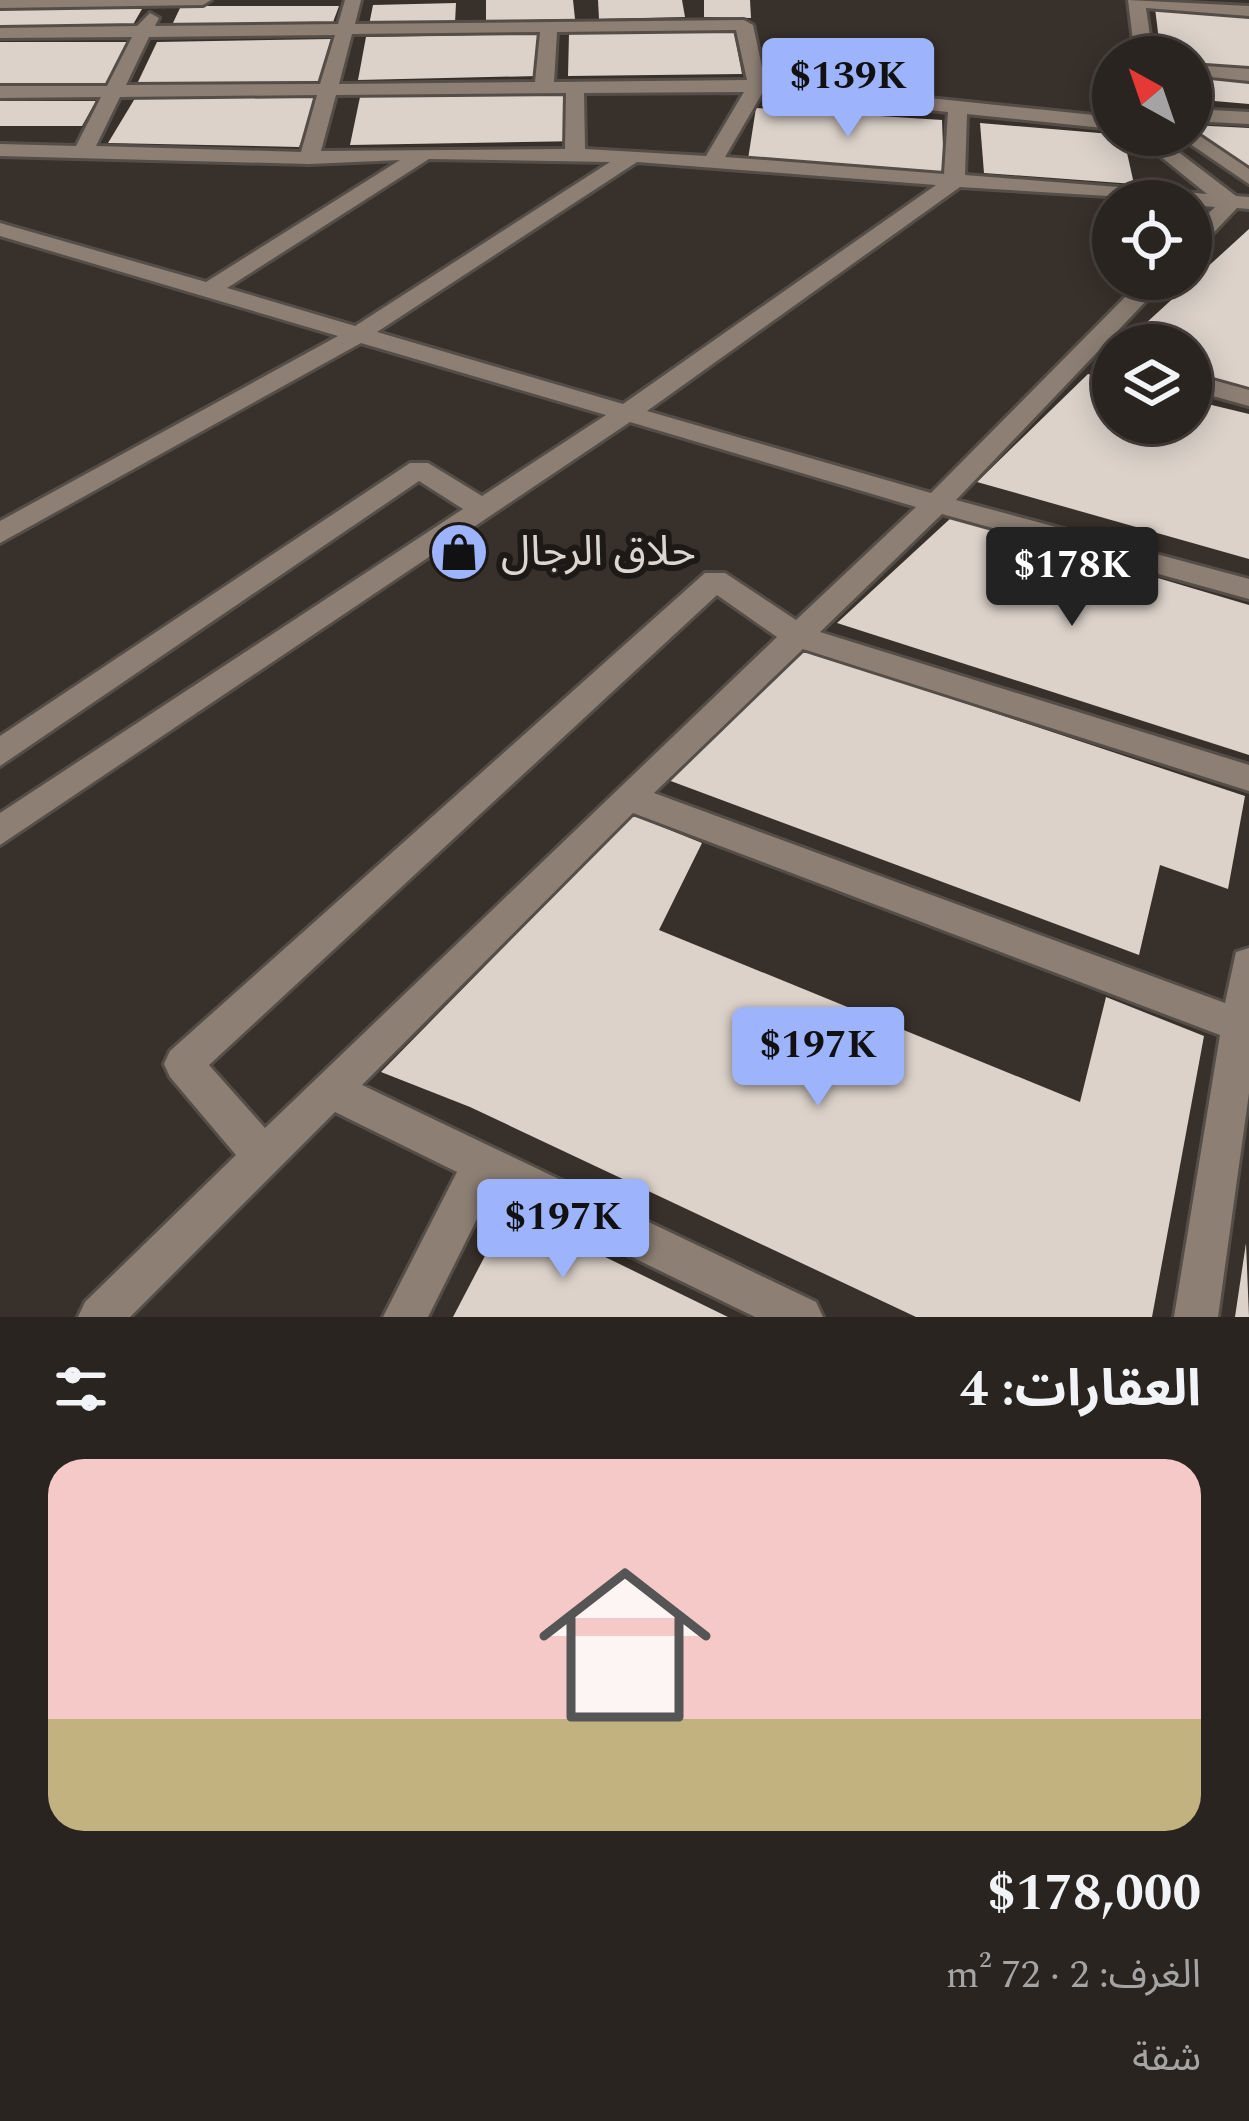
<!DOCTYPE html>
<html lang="ar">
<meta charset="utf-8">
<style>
:root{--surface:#2a2420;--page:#36302d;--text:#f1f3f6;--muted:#a5a4a5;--line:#46413e;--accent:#9db4fd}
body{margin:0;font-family:Spectral,"Noto Sans Arabic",serif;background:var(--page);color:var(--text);direction:rtl;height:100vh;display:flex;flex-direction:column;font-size:45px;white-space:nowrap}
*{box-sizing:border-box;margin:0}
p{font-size:39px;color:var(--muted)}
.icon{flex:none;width:66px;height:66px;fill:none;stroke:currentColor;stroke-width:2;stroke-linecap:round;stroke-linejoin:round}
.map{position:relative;height:1317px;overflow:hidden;direction:ltr}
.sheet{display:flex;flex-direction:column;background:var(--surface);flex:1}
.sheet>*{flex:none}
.needle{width:78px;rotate:320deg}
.controls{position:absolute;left:1092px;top:36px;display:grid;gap:24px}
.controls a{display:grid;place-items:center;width:120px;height:120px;border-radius:50%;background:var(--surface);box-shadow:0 6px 30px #0003,0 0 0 3px var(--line);font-size:60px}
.price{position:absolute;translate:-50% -102px;padding:0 27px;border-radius:12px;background:var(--accent);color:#111;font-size:39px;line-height:78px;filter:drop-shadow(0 3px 6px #0008)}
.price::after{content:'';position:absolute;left:50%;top:72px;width:36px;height:27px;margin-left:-18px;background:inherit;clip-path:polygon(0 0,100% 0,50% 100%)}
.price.selected{background:#222;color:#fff}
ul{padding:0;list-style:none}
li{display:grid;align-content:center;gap:24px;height:636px;padding:0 48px}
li+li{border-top:3px solid var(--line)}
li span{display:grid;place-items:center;height:372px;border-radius:36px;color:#555}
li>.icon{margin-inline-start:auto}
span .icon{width:216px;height:216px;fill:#fffc;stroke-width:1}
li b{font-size:51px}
h2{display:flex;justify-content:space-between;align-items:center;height:144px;padding:0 48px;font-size:51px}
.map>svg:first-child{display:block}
</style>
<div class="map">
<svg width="1249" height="1317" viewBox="0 0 1249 1317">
<rect width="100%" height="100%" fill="#38302a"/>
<g fill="#dcd2ca">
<polygon points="486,0 573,0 575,19 486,21"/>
<polygon points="598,0 682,0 685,17 599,19"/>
<polygon points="704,0 750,0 751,18 704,17"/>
<polygon points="456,3 455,23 369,25 373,5"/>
<polygon points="181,6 339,6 332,25 172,25"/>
<polygon points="1155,8 1249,16 1249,68 1191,63 1191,57 1161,57"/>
<polygon points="0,9 142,9 131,28 0,27"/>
<polygon points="734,32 742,74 568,76 569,34"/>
<polygon points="538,34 538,76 358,80 366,37"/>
<polygon points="331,39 319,81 137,84 157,42"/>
<polygon points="0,42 129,42 105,85 0,85"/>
<polygon points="1191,76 1249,81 1249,104 1191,99"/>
<polygon points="582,93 583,141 350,145 360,97"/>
<polygon points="137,95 319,98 299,147 108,143"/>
<polygon points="0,101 96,101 82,126 0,126"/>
<polygon points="756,108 942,120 944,173 748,159"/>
<polygon points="980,123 1123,135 1134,184 984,173"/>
<polygon points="1191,125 1249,128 1249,168 1191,129"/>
<polygon points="1249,229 1249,389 1191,375 1191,345 1122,345"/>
<polygon points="1088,374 1113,380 1113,423 1191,423 1191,400 1249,414 1249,559 977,482"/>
<polygon points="952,517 1249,605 1249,755 837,623"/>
<polygon points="799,648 1245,796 1228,889 1160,865 1139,955 668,780"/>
<polygon points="633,815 702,843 659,930 1080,1102 1106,997 1204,1036 1152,1317 916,1317 470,1107 381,1072"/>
<polygon points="509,1210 728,1317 453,1317"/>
<polygon points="1246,1243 1249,1317 1235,1317"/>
</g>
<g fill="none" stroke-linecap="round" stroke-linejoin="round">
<defs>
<g id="minor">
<polygon points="0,0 211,0 203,5 0,8"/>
<path d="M 345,0 L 361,0 L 355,24 L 744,20 L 753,25 L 765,81 L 1113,117 L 1113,129 L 967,114 L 965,175 L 1207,194 L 1134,135 L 1156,135 L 1236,196 L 1249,197 L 1249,209 L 1237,208 L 1199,248 L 1191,250 L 1191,231 L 1215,207 L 1191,205 L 1191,201 L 960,187 L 647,411 L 931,493 L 1143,279 L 1167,279 L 956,500 L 1249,579 L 1249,599 L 942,514 L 820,632 L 1249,765 L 1249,791 L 803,649 L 654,793 L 1225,1003 L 1236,952 L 1249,948 L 1249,1093 L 1218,1317 L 1174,1317 L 1220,1035 L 633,813 L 362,1085 L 816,1302 L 823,1317 L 755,1317 L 492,1189 L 428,1317 L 383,1317 L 457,1172 L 335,1112 L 130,1317 L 78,1317 L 85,1302 L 236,1155 L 170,1077 L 164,1064 L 170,1051 L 705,573 L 725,573 L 796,620 L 916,507 L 630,422 L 0,845 L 0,813 L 463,509 L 419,481 L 0,766 L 0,736 L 410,463 L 428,463 L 482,496 L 606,415 L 361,343 L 0,543 L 0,521 L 338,336 L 0,236 L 0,223 L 206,282 L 400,160 L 309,164 L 0,156 L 0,144 L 76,146 L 101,97 L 0,98 L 0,86 L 107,86 L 132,37 L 0,38 L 0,28 L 137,26 L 150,13 L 159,18 L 155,26 L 338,24 ZM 736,30 L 747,80 L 554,82 L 557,32 ZM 540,32 L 535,82 L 339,84 L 352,34 ZM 335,35 L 320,84 L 126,85 L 149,37 ZM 744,92 L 706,156 L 585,149 L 584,93 ZM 763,92 L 948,112 L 944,174 L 725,157 ZM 566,93 L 565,149 L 321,151 L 336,95 ZM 317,95 L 301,152 L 96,146 L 120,97 ZM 429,159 L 610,162 L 355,326 L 227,288 ZM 637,162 L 936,185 L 623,404 L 377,332 ZM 717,595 L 777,637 L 265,1128 L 209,1065 Z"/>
<polygon points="1128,0 1249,6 1249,16 1146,8 1153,57 1135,57"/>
<polygon points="1191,65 1249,69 1249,81 1191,75"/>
<polygon points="1191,109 1249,112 1249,124 1191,121"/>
<polygon points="1191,130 1249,169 1249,184 1177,135 1191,135"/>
<polygon points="1191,374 1249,390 1249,406 1191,390"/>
</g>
</defs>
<use href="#minor" stroke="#554e48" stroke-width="6"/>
<use href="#minor" fill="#8d7f74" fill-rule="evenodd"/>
</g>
<defs>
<symbol id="shop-disc" viewBox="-11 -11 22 22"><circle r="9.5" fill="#9db4fd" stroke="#1d1916"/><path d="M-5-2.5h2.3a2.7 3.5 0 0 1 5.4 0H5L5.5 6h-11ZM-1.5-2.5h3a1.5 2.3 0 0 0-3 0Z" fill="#111"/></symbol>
</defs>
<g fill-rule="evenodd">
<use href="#shop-disc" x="426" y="519" width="66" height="66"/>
</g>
<g text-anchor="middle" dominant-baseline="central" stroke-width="12" stroke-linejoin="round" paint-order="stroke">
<g font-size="42" fill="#dbd6d2" stroke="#1d1916" text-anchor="start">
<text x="501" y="552">حلاق الرجال</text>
</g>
</g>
</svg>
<div class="controls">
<a><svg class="needle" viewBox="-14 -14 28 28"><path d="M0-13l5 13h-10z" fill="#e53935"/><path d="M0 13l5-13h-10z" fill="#a5a4a5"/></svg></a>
<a><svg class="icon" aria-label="locate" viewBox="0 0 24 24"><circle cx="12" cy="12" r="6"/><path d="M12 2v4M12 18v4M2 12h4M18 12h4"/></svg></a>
<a><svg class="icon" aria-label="layers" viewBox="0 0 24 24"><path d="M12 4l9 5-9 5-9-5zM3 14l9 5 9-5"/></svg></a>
</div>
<b class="price" style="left:848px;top:140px">$139K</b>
<b class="price selected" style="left:1072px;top:629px">$178K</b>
<b class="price" style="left:818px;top:1109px">$197K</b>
<b class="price" style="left:563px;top:1281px">$197K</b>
</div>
<section class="sheet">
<h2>العقارات: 4<svg class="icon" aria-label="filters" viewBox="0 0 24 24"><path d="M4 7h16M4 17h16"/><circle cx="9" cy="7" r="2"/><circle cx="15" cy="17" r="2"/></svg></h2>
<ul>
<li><span style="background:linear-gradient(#f6c9c9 70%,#c2b280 0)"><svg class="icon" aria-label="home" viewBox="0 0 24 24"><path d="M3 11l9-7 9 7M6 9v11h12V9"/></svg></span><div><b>$178,000</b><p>الغرف: 2 · 72 m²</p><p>شقة</p></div></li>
</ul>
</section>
